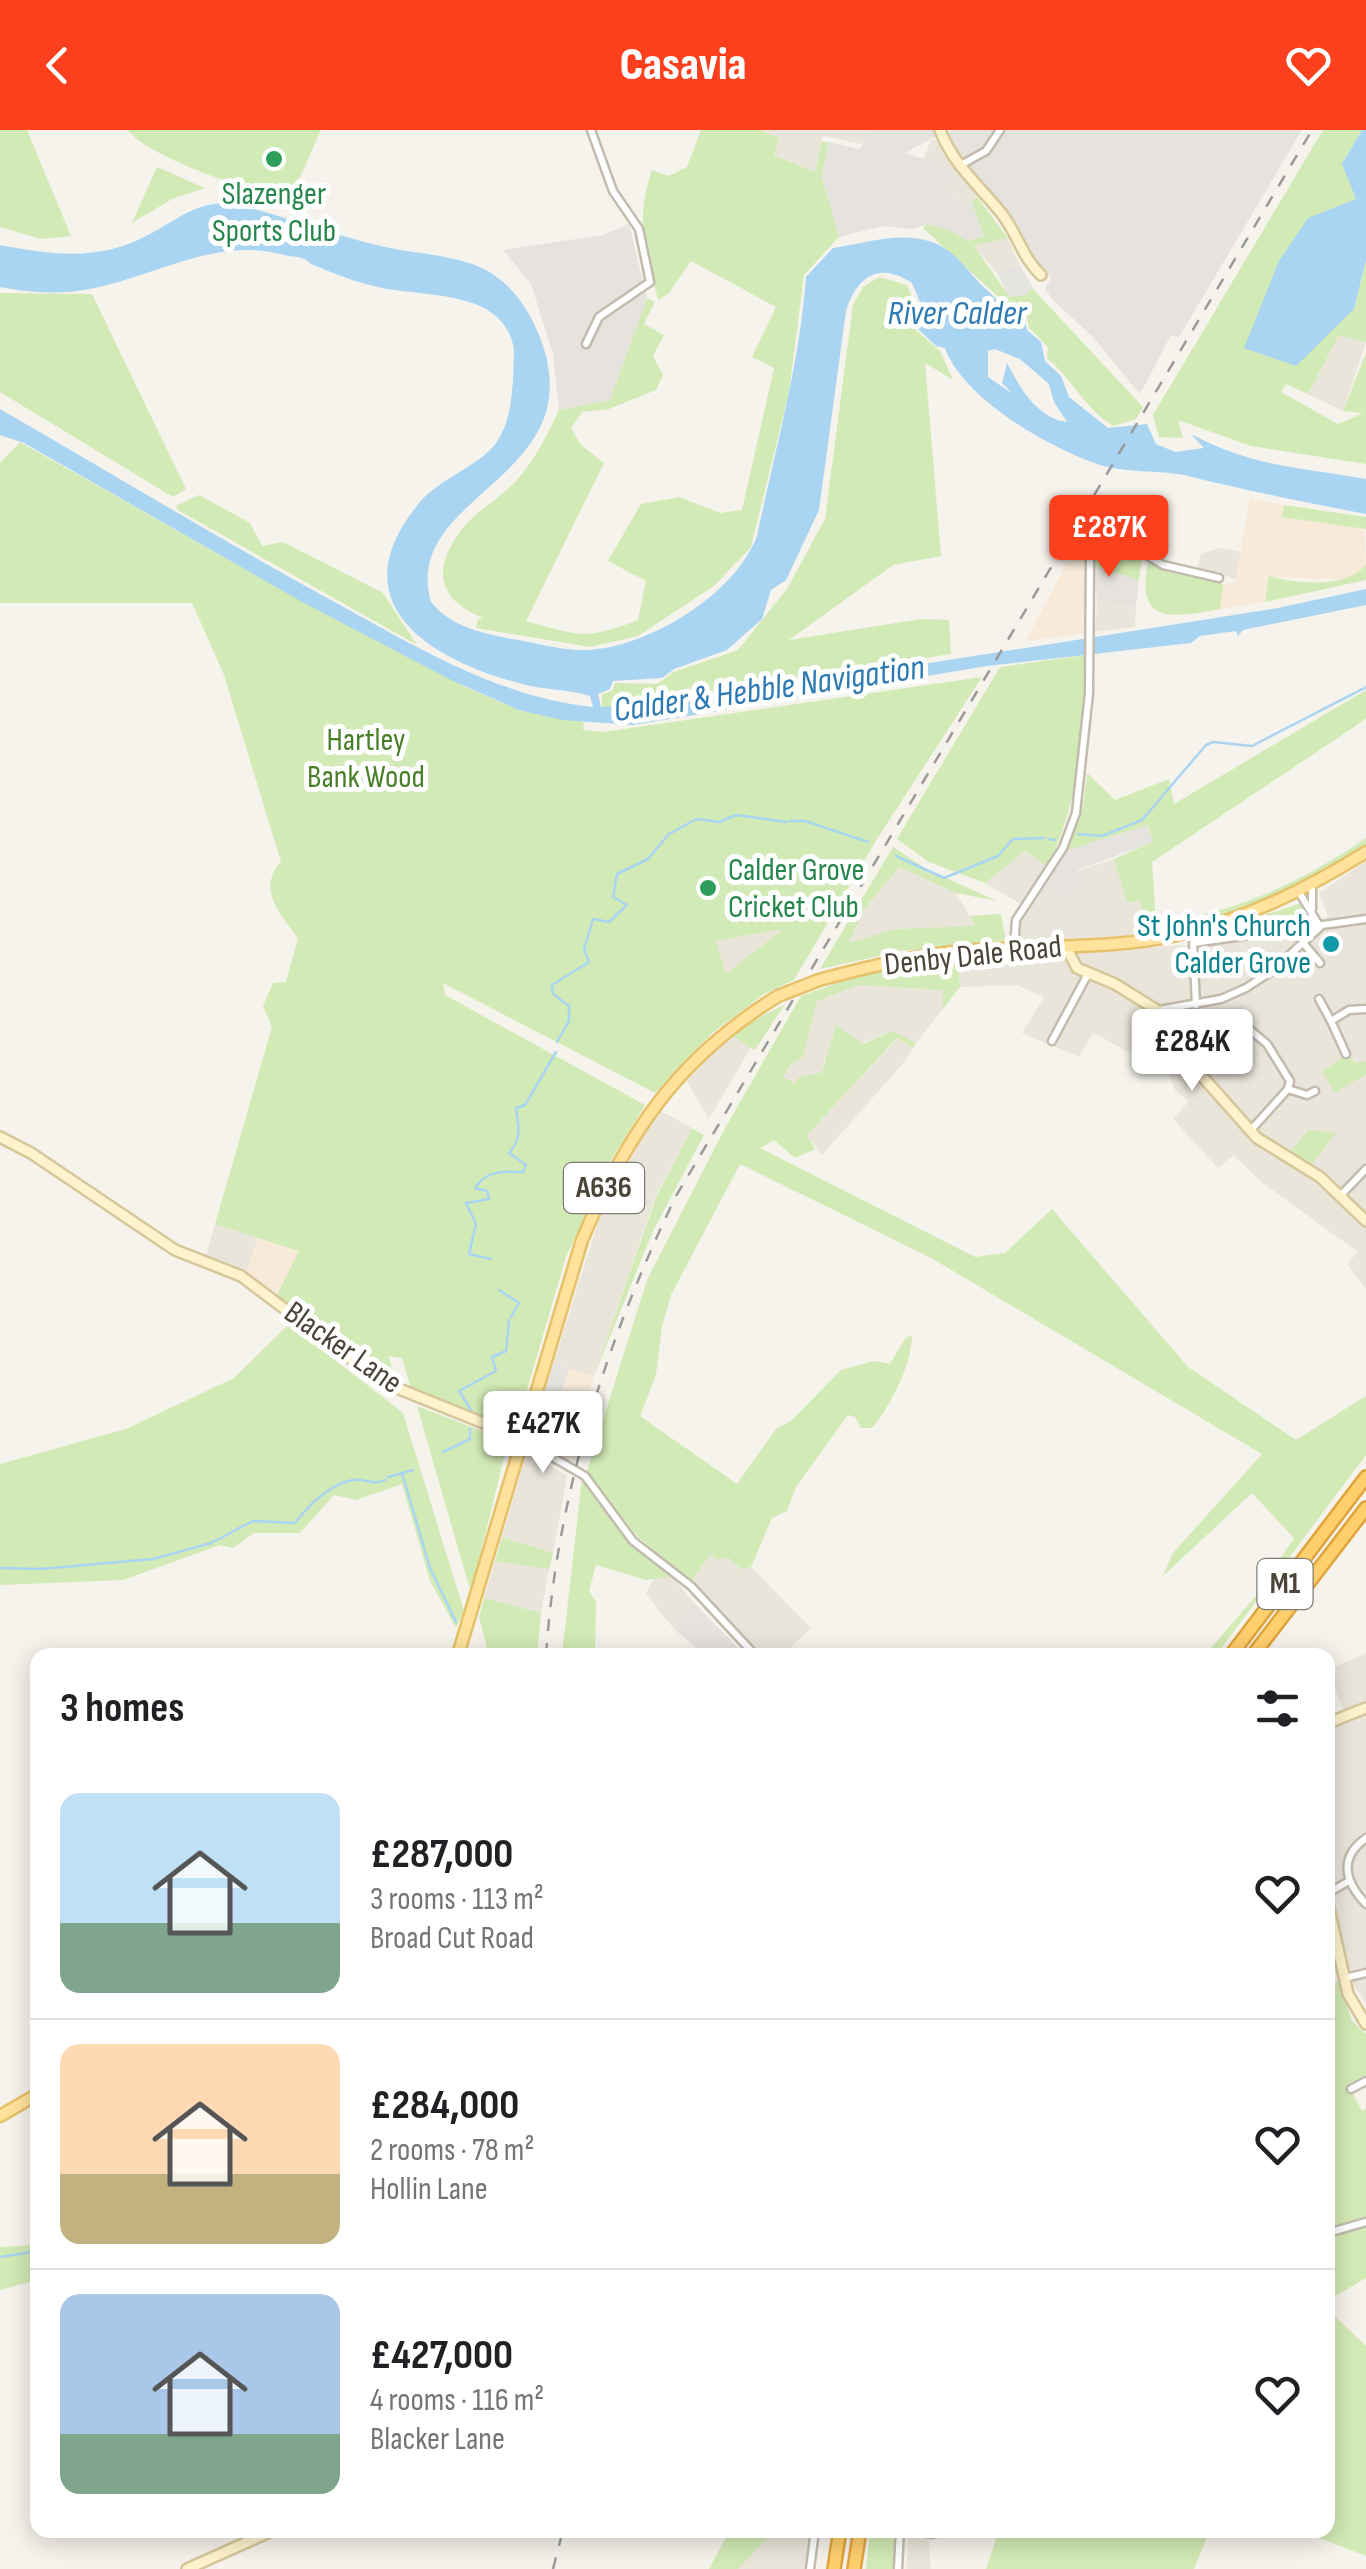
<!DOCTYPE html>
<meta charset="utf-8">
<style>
:root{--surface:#fff;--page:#f6f6f6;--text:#202124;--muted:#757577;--line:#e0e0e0;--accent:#fc3f1d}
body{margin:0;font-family:"Sofia Sans Condensed",sans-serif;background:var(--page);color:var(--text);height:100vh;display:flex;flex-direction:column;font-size:38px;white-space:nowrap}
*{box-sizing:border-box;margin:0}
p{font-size:32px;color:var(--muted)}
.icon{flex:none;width:55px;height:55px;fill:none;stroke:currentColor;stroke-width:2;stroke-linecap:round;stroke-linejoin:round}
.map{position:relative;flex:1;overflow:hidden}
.side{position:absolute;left:30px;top:1518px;width:1305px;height:890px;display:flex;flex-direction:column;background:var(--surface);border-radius:20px;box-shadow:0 5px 25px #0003}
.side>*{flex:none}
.price{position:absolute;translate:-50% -85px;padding:0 22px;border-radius:10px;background:#fff;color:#222;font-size:32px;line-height:65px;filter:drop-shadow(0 2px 5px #0008)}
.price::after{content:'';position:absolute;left:50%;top:60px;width:30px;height:22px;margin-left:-15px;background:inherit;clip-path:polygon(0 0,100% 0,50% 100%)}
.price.current{background:var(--accent);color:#fff}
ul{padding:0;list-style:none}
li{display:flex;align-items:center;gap:30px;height:250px;padding:0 30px}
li+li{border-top:2px solid var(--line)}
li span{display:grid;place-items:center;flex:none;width:280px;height:200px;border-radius:20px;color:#555}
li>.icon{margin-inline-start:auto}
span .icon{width:120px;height:120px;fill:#fffc;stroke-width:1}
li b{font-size:42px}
h2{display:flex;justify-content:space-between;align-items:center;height:120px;padding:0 30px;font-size:42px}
header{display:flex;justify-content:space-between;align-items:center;height:130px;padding:0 30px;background:var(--accent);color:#fff;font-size:45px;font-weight:800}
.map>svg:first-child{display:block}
</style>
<header><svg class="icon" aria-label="back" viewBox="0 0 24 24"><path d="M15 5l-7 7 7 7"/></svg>Casavia<svg class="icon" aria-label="heart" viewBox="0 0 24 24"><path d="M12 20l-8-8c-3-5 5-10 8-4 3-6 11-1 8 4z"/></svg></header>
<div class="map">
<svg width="1366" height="2439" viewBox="0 0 1366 2439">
<rect width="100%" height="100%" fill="#f6f3ec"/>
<g fill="#eae5da">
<polygon points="760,0 870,0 862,14 823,6 816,42 774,25 779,8"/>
<polygon points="931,10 943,10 977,67 965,80 944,57 956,46 946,37 923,30"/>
<polygon points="1008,108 1019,134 997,143 974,116"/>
<polygon points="1339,205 1366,212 1343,281 1308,264"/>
<polygon points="1220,418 1241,422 1236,449 1197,440 1201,424"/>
<polygon points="1097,473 1136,476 1135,497 1095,502"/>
<polygon points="1025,721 1048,737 1037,753 1064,770 1077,741 1114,729 1127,772 1141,770 1144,817 1191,815 1320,797 1328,786 1319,763 1366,731 1366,1159 1347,1134 1358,1122 1260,1051 1234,1025 1218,1038 1173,989 1189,971 1175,960 1168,940 1144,911 1134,925 1093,903 1079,927 1022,903 1044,867 1017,855 960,857 957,822 1014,818 1014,798 1026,777 985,753"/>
<polygon points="899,737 956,763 976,796 895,799 848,814 862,782"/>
<polygon points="785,798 726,845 715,811"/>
<polygon points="858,855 943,860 943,879 916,913 892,901 825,928 822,942 798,948 778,989 762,981 790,935 803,927 817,871"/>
<polygon points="730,904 751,917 709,989 687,951"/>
<polygon points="898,908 913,918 906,930 822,1025 807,1005"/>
<polygon points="657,979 692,998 655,1067 594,1246 553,1234 599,1090"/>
<polygon points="215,1094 258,1107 246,1144 205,1129"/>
<polygon points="527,1321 567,1346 553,1423 502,1407"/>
<polygon points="711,1422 716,1428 729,1428 740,1439 751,1437 811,1498 783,1525 762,1525 691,1452"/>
<polygon points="495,1431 549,1439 541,1483 484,1468"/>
<polygon points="672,1446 693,1472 674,1499 646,1464 654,1448"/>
<polygon points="1366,1523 1366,1873 1349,1848 1328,1774 1328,1593 1357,1581 1343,1580 1328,1540"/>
<polygon points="775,2400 810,2400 804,2439 738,2439"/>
<polygon points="908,2400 950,2400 928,2403 931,2439 907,2439"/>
</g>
<g fill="#f7ead8">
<polygon points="1250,369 1284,375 1283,387 1364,396 1366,434 1358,445 1345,450 1269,447 1265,472 1220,479 1223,454 1235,452"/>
<polygon points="1085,424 1086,503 1026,511 1066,434"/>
<polygon points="258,1107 300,1121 277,1165 246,1144"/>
<polygon points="553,1234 594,1246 568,1334 529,1308"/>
</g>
<g fill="#e6e2dd">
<polygon points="870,0 935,0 937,6 905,23 947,37 956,47 944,58 964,79 972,72 985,105 968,111 949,100 927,94 914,99 882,96 839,107 822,47 828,12 860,19"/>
<polygon points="951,0 1302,0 1179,207 1171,205 1140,264 1092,206 1053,170 1045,159 1051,148 1028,124 1010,88 975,52 947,7"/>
<polygon points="629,94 647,168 610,270 559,280 553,224 531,154 503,120 603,105"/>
<polygon points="1094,436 1139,450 1136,476 1097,473"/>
<polygon points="1148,695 1154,712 1077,740 1083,756 1064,770 1044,757 1068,720"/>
<polygon points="693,1472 741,1521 705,1525 674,1499"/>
</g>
<g fill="#d2eab5" fill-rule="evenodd">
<polygon points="0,0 27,0 71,106 41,109 0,97"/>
<path d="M 128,0 L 321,0 L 289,72 C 253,61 148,28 128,0 Z"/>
<path d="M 701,0 L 760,0 L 779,8 L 774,25 L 815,42 L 822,12 L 828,12 L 822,47 L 839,107 L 804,145 L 789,262 L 751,417 L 714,456 L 638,506 L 590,517 L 476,498 L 478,489 L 484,488 C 438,470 431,440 462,399 C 476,381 499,369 515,352 C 534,332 547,305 559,280 L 610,270 L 647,168 L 655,172 L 644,194 L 664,205 L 653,226 L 663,245 L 656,260 L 609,279 L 582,282 L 571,298 L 581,315 L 604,333 L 526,491 C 578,505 584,511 638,490 L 646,451 L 608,431 L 641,374 L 679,367 L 720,383 L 742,380 L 774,238 L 752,227 L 776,177 L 691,131 L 669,163 L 658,170 C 646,118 634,93 652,40 L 669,46 L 687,37 Z"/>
<polygon points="1323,0 1362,0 1342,34 1356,69 1354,179 1366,130 1366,212 1339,205 1308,264 1286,254 1281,262 1338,294 1363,283 1343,281 1366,223 1366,334 1251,316 1178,290 1183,308 1159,307 1153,285"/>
<polygon points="157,37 205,58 172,69 132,93"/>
<path d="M 977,67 L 1008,108 L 974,116 L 1009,166 L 1027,165 L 1032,158 L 1143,277 L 1136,289 L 1114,296 C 1085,280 1073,249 1047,228 L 1048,217 L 1029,198 L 1026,184 L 1007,175 L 923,98 L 927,94 L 949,100 L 968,111 L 984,106 L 972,72 Z"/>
<polygon points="879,147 907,155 917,178 909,194 940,221 953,250 925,233 941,426 893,435 789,510 921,489 949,490 951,524 602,578 602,564 612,561 615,553 657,554 674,542 738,520 787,459 825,389 853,175 863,157"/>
<polygon points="0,163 92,164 186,359 173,367 0,262"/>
<path d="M 20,312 L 300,470 L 360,497 L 465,557 L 519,580 L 584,592 L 583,600 L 603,602 L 982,547 L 877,709 L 794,850 L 764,864 L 712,903 L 655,963 L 443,853 L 445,865 L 645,975 L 605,1040 L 566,1127 L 519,1287 L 507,1296 L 412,1262 L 402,1228 L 389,1226 L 395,1255 L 277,1165 L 299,1121 L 215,1094 L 272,897 L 263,876 L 273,853 L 286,852 L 298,808 C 281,785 256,759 281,732 L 224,545 L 192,473 L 0,473 L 0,333 ZM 782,799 L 782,800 L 726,844 L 716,811 Z"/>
<polygon points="199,365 250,393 262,416 283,412 383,463 417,515 178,380 176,376"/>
<polygon points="1284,375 1366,387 1366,399 1282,387"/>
<polygon points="1105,416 1142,427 1139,450 1094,436 1096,419"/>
<path d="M 1148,432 L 1223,454 L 1220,479 C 1174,487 1135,497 1148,432 Z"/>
<path d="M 1366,434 L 1366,450 L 1265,472 L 1269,446 C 1296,454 1349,459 1366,434 Z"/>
<path d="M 1086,525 C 1088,601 1079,667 1048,737 L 1025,721 L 985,753 L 929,732 L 897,709 L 1000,537 Z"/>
<path d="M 1366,560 L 1366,588 L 1357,595 L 1152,732 L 1156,793 C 1232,785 1304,751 1366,708 L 1366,715 L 1285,763 L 1220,787 L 1189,788 L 1143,800 L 1141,771 L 1127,772 L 1114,729 L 1153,712 L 1148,695 L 1068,720 L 1083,677 L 1087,643 L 1115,670 L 1169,649 L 1174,674 Z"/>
<polygon points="893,717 926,739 997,771 956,763 899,737 862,782 849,813 895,799 975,796 970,786 1001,784 1006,810 901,821 820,839"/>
<polygon points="1301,773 1306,791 1194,808"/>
<path d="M 957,825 L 960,857 L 943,879 L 943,860 L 858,855 L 817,871 L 803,927 L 790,935 L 783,947 L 794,953 L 798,948 L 822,942 L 836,895 L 863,914 L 892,901 L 916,913 L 913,918 L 897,908 L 807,1005 L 815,1019 L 795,1028 L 774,1010 L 760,1018 L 975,1127 L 1005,1123 L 1052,1079 L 1188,1237 L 1296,1310 L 1366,1266 L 1366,1325 L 1216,1525 L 1205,1525 L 1255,1467 L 1294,1408 L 1252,1363 L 1163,1446 L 1173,1423 L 1262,1324 L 931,1128 L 740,1034 L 671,1165 L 662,1196 L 656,1245 L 640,1286 L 737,1354 L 776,1299 L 791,1291 L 841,1240 L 874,1231 L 890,1234 L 906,1207 L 912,1206 C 911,1236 891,1275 872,1298 L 861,1298 L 855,1287 L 848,1285 L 796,1357 L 787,1381 L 772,1388 L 751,1437 L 741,1439 L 729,1428 L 715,1429 L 711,1423 L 691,1452 L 636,1405 L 587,1341 L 647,1150 L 724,1000 L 801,866 L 890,835 Z"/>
<polygon points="785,874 755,920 730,904"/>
<polygon points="1349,924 1355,933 1366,931 1366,944 1335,963 1322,941"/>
<polygon points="692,998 704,1005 653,1101 594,1246 656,1067"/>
<polygon points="1308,1000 1336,1003 1311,1035 1290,1023"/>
<polygon points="289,1194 403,1283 464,1481 456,1498 430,1451 402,1354 356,1370 334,1365 300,1403 254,1403 233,1418 220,1415 123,1450 0,1455 0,1334 126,1299 234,1248"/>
<polygon points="417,1276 508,1311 471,1463"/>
<polygon points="582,1348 631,1414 672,1446 646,1450 596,1435 589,1461 596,1472 595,1525 562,1525"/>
<polygon points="502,1407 553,1423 549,1439 495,1431"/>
<polygon points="484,1468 541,1483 537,1525 489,1525 479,1487"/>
<polygon points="1339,1850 1352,1891 1366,1904 1366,1945 1348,1954 1362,1981 1366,1979 1366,2092 1328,2103 1328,1856"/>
<polygon points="1366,2096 1366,2148 1328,2170 1328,2108"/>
<polygon points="37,2115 37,2150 0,2160 0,2117"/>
<polygon points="1328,2180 1366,2216 1366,2426 1299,2400 1328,2400"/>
<polygon points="730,2400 775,2400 738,2439 709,2439"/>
<polygon points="870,2400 895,2400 893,2439 866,2439"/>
<polygon points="999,2400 1210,2400 1194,2439 986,2439"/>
</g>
<g fill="#e5e3e0">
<polygon points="1019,134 1033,157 1027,165 1009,167 997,143"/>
<polygon points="553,1234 569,1239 554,1285 539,1280"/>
</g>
<g fill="#a9d4f2" fill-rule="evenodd">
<polygon points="1362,0 1366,0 1366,130 1354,179 1296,236 1244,218 1279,131 1308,88 1356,69 1342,34"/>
<path d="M 230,73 C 280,84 327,103 377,115 C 411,124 457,124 488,141 C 513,156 528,179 539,205 C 597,350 400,362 431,472 C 451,497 482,503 512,509 C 538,513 562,521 588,520 C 648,517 735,465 757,406 C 775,321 800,232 806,147 L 833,118 C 869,113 915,95 950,122 C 964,133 974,149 988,161 C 1000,172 1009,182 1024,188 L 1027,200 L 1041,212 L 1045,231 L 1061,246 L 1069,267 L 1108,298 L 1147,294 L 1156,314 L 1175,322 L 1204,318 L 1191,304 C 1253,337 1298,337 1366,349 L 1366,384 C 1304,372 1248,361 1188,346 C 1159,339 1125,344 1097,334 C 1046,316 963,268 945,218 L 936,216 L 914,195 L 922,177 L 912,153 C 879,131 857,146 846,181 L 819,380 L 786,450 L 771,460 L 762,489 L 727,520 L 674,539 L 662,548 L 613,551 L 610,559 L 598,564 L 601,577 L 647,575 L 854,545 L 1278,478 L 1366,459 L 1366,475 L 1243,500 L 1238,506 L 1236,501 L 1200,506 L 1191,513 L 987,536 L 854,558 L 864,555 L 858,549 L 829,554 L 829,560 L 840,560 L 822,564 L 633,595 L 562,590 L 519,580 L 453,551 L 304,473 L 24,313 L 0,305 L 0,279 C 109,342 218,408 329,469 C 413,515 497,567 593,577 L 590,566 C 568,559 544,560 522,554 C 427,529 337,472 420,372 C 440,348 484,334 498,310 C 514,285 513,248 514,220 C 505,158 424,168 378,157 C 355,152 333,143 311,134 C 302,125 296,128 284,125 C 212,105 147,152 77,161 C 52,164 24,162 0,157 L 0,115 C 53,125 101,132 152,103 C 179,88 197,72 230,73 ZM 995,219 L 1020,229 L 1049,254 L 1054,272 L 1067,292 C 1037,288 1020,258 1007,233 L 1002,253 L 1013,264 L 988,247 L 988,221 Z"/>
</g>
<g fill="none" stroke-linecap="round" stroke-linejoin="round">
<g stroke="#a9d4f2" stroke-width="2.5">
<polyline points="790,691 805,691 868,712"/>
<polyline points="1078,704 1102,706 1142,690 1206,615 1213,612 1252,616 1366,557"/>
<polyline points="1049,709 1055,710"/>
<polyline points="896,726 944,748 998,726 1013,709 1044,708"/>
<polyline points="557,912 569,891 569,876 553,864 552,855 589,832 584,819 593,789 609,792 627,775 613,767 617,744 648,729 669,704 697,689 719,692 736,685 787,692"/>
<path d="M 491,1129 L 469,1124 L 476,1094 L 466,1073 L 489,1069 L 487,1061 L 475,1058 C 486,1040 505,1041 523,1042 L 526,1035 L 509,1023 C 523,1007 518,996 516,978 L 525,975 L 556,922"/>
<polyline points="499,1160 519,1173 511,1187"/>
<polyline points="471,1280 459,1261 496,1241 492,1227 506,1221 509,1190"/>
<polyline points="443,1322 470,1309 470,1299"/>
<polyline points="402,1343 430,1438 456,1492"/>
<polyline points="388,1347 413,1340"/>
<path d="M 0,1438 L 40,1439 L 153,1429 L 211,1413 L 253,1391 L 295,1393 C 307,1377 329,1354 353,1350 C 365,1348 373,1356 385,1350"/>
<polyline points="0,2127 38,2121"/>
</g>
<defs>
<g id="street">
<polyline points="959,36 986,21 1000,0"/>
<polyline points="586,214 599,187 650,152 639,99 613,61 591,0"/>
<polyline points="1096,411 1137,419 1163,435 1219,448"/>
<polyline points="1312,779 1312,755"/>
<polyline points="1304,814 1320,833"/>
<polyline points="1014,818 1016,790 1063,718 1076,683 1089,563 1090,427 1102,400"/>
<polyline points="1319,869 1331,891"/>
<polyline points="1196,875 1193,813 1366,789"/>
<polyline points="1159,880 1221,869 1246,858 1272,841 1320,797 1299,762"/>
<polyline points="1249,899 1267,914 1290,951 1288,959 1250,1001"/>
<polyline points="1052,911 1089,842"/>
<polyline points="1346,924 1331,891 1349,880 1366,879"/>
<polyline points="1288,959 1307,965 1315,961"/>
<polyline points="1341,1065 1366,1039"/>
<polyline points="523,1310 585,1346 633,1411 691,1456 755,1525"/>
<path d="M 1366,1708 C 1338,1728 1345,1752 1366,1774"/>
<polyline points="1328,1763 1349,1751"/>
<polyline points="1345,1848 1366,1843"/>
<polyline points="1351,1959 1366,1951"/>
<polyline points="1328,2103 1366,2092"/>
<polyline points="913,2400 932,2404 950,2400"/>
<polyline points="810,2439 815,2400"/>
<polyline points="898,2439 900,2400"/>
</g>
<g id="secondary">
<path d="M 940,0 C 954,36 979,55 1002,84 C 1018,105 1022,127 1041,145"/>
<polyline points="1066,817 1077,838 1115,854 1163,884 1193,936 1257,1008 1320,1047 1366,1091"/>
<polyline points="0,1007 31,1023 175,1120 241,1146 382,1252 523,1309"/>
<polyline points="1328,1593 1366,1578"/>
<polyline points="1328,1774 1348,1864 1366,1894"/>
<polyline points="187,2439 274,2400"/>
</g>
<g id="primary">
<path d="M 819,850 C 864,838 908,827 954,822 C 1028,814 1104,821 1177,805 C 1245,790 1307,759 1366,722"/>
<path d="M 458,1525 L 582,1110 C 627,1003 678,928 778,866"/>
<polyline points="0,1986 38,1964"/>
</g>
<g id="highway">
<polyline points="1231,1525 1366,1347"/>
<polyline points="1253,1525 1366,1378"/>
<polyline points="834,2439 840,2400"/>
<polyline points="854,2439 860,2400"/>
</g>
</defs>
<use href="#street" stroke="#c2bbae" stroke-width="11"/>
<use href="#secondary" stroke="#d6c79b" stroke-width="14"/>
<use href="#primary" stroke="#e6c16a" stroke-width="15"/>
<use href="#highway" stroke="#e0a43c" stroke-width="16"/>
<use href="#street" stroke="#fff" stroke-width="6"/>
<use href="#secondary" stroke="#fff3cd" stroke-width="9"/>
<use href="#primary" stroke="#ffe39c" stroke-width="10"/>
<use href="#highway" stroke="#ffcf6e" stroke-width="11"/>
<g stroke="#9a9a9a" stroke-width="2.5" stroke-dasharray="12 12" stroke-linecap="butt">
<path d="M 546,1525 C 557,1364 606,1211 676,1066 L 1312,0"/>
<polyline points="553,2439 563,2400"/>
</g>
<defs>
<polyline id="primary-bridge" points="778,866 819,850"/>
</defs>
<use href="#primary-bridge" stroke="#e6c16a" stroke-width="15" stroke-linecap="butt"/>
<use href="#primary-bridge" stroke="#ffe39c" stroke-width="10"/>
</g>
<g fill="#2e9e5b" stroke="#fff" stroke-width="4">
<circle cx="274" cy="29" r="10"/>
<circle cx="708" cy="758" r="10"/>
</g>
<circle fill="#0f9aa8" stroke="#fff" stroke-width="4" cx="1331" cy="814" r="10"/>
<g text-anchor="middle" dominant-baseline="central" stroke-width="10" stroke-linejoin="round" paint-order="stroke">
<g fill="#fff" stroke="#817c74" stroke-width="2.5">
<rect x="564" y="1033" width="80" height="50" rx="8"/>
<rect x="1257.5" y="1429" width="55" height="50" rx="8"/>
</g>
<g font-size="30" font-weight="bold" fill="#4b4439">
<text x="604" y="1058">A636</text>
<text x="1285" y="1454">M1</text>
</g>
<g font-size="32" fill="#27864d" stroke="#fff">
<text x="274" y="64">Slazenger<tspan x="274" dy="37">Sports Club</tspan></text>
<text x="728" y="740" text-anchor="start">Calder Grove<tspan x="728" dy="37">Cricket Club</tspan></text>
</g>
<g font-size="32" fill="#4a7f2a" stroke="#fff">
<text x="366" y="610">Hartley<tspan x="366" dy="37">Bank Wood</tspan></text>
</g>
<g font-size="32" fill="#0d838f" stroke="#fff" text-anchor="end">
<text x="1311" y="796">St John's Church<tspan x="1311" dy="37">Calder Grove</tspan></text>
</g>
<g font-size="32" fill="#4b4439" stroke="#fff">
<text transform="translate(973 826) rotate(-6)">Denby Dale Road</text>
<text transform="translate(343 1218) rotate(35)">Blacker Lane</text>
</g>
<g font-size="35" font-style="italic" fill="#2e7ab2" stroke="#fff">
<text x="957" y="183">River Calder</text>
<text transform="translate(769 559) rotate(-8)">Calder &amp; Hebble Navigation</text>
</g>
</g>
</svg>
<b class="price current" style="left:1109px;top:450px">£287K</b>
<b class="price" style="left:1192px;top:964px">£284K</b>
<b class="price" style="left:543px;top:1346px">£427K</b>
<section class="side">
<h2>3 homes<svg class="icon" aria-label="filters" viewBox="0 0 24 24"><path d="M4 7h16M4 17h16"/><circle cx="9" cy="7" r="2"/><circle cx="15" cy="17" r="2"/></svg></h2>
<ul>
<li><span style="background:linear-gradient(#bfe0f5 65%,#7fa58c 0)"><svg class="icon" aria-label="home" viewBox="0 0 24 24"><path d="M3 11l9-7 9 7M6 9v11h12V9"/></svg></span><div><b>£287,000</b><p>3 rooms · 113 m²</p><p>Broad Cut Road</p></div><svg class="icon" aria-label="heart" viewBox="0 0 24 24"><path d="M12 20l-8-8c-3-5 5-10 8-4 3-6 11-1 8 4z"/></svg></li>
<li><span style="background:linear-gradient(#ffd9b3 65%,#c2b280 0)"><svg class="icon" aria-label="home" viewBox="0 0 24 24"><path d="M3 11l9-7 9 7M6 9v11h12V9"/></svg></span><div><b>£284,000</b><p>2 rooms · 78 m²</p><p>Hollin Lane</p></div><svg class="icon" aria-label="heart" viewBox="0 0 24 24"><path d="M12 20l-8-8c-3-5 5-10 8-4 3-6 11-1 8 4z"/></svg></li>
<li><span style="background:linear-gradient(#a9c7e8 70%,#7fa58c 0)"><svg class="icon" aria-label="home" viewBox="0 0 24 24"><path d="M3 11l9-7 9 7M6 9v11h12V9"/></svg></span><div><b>£427,000</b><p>4 rooms · 116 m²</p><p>Blacker Lane</p></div><svg class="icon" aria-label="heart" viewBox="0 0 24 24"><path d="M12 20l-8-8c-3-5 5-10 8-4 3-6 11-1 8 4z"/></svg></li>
</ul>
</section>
</div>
